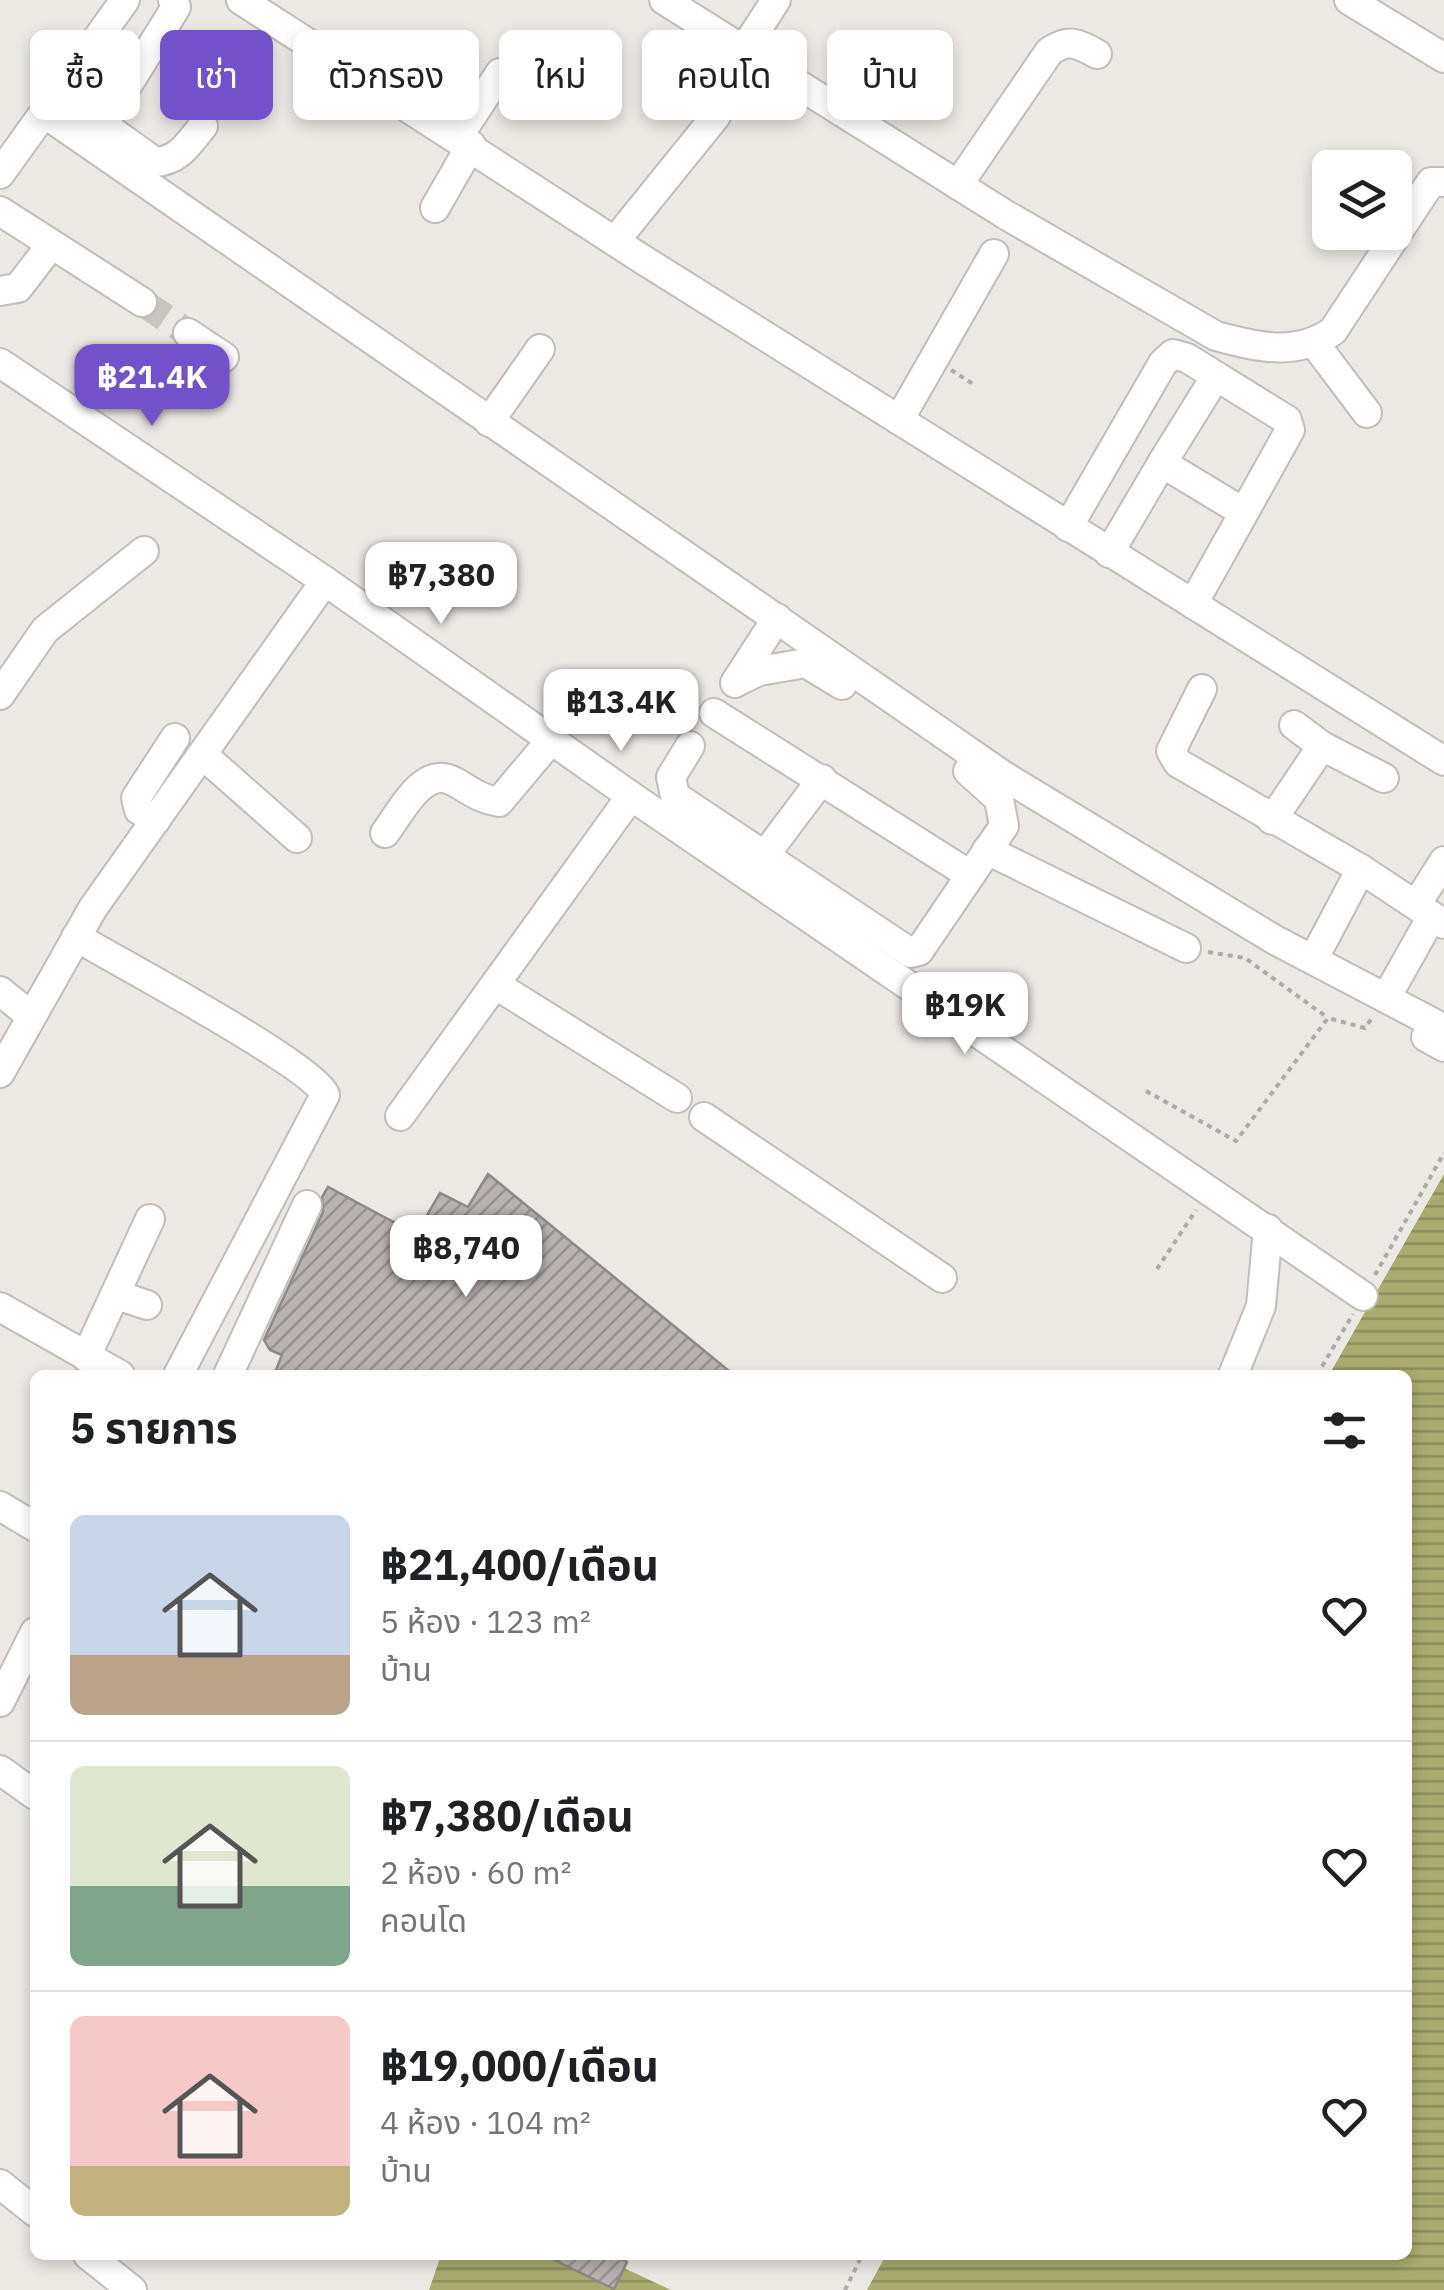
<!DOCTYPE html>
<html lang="th">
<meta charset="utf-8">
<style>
:root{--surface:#fff;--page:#f2f2f2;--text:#202124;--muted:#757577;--line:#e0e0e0;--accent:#7351ca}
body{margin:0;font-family:"IBM Plex Sans","Noto Sans Thai",sans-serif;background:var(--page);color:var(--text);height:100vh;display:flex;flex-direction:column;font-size:38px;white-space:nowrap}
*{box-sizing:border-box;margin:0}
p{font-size:32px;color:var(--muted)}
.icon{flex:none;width:55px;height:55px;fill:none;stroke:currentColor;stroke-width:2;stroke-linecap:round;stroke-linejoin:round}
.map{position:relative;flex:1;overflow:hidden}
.details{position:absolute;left:30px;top:1370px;width:1382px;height:890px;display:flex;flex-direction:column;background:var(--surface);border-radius:15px;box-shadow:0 5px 15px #0003}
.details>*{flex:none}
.banner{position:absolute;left:30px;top:30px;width:1385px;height:90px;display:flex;gap:20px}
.tools{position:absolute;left:1312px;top:150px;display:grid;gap:20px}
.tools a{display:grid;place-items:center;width:100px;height:100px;border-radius:15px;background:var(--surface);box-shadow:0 5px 15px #0003;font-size:50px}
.price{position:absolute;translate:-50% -85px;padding:0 22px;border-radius:20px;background:#fff;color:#222;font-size:32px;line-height:65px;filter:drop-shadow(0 2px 5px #0008)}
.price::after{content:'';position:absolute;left:50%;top:60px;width:30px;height:22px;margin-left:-15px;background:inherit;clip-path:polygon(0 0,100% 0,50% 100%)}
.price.selected{background:var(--accent);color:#fff}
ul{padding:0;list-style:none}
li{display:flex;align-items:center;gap:30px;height:250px;padding:0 40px}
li+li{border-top:2px solid var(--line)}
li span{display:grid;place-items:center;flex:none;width:280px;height:200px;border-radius:15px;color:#555}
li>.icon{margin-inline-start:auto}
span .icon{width:120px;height:120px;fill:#fffc;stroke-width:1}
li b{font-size:42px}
h2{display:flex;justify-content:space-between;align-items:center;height:120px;padding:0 40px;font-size:42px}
.tag{padding:0 35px;border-radius:15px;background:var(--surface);box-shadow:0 5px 15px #0003;font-size:35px;line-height:90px}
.tag.selected{background:var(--accent);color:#fff}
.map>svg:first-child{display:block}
</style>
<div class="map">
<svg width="1444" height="2290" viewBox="0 0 1444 2290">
<defs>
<pattern id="water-rules" width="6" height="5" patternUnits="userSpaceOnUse" patternTransform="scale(2.5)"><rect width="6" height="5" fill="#aaac6f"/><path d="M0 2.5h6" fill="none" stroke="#8b8d5c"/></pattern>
<pattern id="building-hatch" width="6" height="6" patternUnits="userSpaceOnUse" patternTransform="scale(2.5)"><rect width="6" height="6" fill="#b8b2b0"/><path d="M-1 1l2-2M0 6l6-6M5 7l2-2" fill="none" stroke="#979290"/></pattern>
</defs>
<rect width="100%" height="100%" fill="#ece8e4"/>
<g fill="url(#water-rules)">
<polygon points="1444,1174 1444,2290 867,2290 886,2255 1408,2255 1408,1375 1329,1375"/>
<polygon points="441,2255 596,2255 671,2290 429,2290"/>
</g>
<g fill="url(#building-hatch)" stroke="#8e8987" stroke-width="2.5">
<polygon points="488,1174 734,1375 274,1375 282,1355 270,1350 264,1340 323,1212 322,1197 328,1187 416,1234 440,1193 468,1207"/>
<polygon points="544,2255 613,2255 627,2262 614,2289"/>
</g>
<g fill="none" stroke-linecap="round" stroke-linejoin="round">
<polyline stroke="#c8c5c1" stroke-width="28" stroke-dasharray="28 14" stroke-linecap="butt" points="142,302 188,333"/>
<defs>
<g id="minor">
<polyline points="241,0 642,259 1444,761"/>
<path d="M 664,0 L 1006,215 L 1216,336 C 1257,347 1296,357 1333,331 L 1431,182 L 1444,182"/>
<polyline points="1349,0 1444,58"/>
<polyline points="743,51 776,0"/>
<path d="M 58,93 L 155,162 C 179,161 189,143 203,126"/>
<polyline points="44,113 1004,776 1275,940 1435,1024 1426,1037 1444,1047"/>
<polyline points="104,123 176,7 173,0"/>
<polyline points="458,137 500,73"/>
<polyline points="0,174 125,0"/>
<path d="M 958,185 L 1049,52 C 1068,38 1077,43 1097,54"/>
<polyline points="435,208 471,145"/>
<polyline points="0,211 142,302"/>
<polyline points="615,241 716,116"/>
<polyline points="0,291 18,288 51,245"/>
<polyline points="188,333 224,357"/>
<polyline points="1315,344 1367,413"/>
<polyline points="0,363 325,581 631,796 1363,1296"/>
<polyline points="1216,376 1162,463 1243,512"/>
<polyline points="899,420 994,254"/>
<polyline points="489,422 540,349"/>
<polyline points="1068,527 1163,363 1173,354 1187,358 1287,420 1290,430 1193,604"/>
<polyline points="1109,553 1162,463"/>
<polyline points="736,682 759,671 806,663 842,685"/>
<polyline points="735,683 777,618"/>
<polyline points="1202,689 1171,751 1178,763 1361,869 1444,924"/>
<polyline points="0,695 45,630 144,551"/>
<polyline points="714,713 970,875"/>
<polyline points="1294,725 1322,746"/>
<polyline points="690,746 671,777 675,796 911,953 919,951 1004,826 999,799 968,771"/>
<polyline points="203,755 297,838"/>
<polyline points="156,820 139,810 136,798 175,738"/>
<polyline points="1272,820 1322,746 1384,778"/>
<path d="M 385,833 C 402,811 423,764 455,782 C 471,791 480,799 499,802 L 551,740"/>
<polyline points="987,850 1186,948"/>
<polyline points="765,855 822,779"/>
<polyline points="1416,905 1444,861"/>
<path d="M 76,937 C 114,959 315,1067 325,1095 L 178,1375"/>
<polyline points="1314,958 1361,869"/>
<polyline points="496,985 677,1098"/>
<polyline points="0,991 31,1016"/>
<polyline points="1386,998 1432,916"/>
<polyline points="0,1073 93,908 325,581"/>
<polyline points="400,1116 631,796"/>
<polyline points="704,1117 942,1278"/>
<polyline points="117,1295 147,1305"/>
<polyline points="0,1307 120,1375"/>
<polyline points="86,1357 150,1219"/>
<polyline points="228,1375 307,1205"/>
<polyline points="1233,1375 1261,1306 1268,1229"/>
<polyline points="0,1506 35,1527"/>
<polyline points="0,1702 35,1632"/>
<polyline points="0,1770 35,1795"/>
<polyline points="0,2184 35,2212"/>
<polyline points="88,2255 132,2290"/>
</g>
</defs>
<use href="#minor" stroke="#c2bdba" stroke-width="32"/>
<g stroke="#adaaa7" stroke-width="4" stroke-dasharray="5 5" stroke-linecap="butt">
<polyline points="951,370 973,384"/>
<polyline points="1208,952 1245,958 1328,1018"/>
<polyline points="1146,1091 1236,1141 1328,1018 1365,1028 1372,1018"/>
<polyline points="1157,1269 1196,1210"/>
<polyline points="1375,1275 1444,1153"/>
<polyline points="1317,1375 1353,1314"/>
<polyline points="845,2290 862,2255"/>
</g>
<use href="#minor" stroke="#fff" stroke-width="28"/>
</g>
</svg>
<div class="tools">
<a><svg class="icon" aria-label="layers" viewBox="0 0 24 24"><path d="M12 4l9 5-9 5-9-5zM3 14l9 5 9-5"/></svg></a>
</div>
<b class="price selected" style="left:152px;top:429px">฿21.4K</b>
<b class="price" style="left:441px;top:627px">฿7,380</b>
<b class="price" style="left:621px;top:754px">฿13.4K</b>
<b class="price" style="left:965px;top:1057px">฿19K</b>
<b class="price" style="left:466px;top:1300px">฿8,740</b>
<div class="banner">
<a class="tag">ซื้อ</a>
<a class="tag selected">เช่า</a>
<a class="tag">ตัวกรอง</a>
<a class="tag">ใหม่</a>
<a class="tag">คอนโด</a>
<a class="tag">บ้าน</a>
</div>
<section class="details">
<h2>5 รายการ<svg class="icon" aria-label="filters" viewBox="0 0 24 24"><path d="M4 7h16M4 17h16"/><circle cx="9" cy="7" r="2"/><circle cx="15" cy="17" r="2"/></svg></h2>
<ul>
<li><span style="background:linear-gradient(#c9d6e8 70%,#b9a48a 0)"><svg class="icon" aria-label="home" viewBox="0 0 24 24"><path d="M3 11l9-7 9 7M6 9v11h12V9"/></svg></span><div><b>฿21,400/เดือน</b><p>5 ห้อง · 123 m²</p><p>บ้าน</p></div><svg class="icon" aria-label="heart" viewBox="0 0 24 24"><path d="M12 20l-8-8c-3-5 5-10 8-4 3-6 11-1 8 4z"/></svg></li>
<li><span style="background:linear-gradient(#dfe7d0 60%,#7fa58c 0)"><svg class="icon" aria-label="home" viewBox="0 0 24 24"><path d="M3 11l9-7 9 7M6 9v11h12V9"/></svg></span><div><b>฿7,380/เดือน</b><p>2 ห้อง · 60 m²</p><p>คอนโด</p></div><svg class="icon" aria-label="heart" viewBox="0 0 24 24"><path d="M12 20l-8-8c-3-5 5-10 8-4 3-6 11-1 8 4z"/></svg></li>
<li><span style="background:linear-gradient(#f6c9c9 75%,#c2b280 0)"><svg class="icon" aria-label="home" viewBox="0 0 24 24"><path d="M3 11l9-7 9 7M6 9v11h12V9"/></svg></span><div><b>฿19,000/เดือน</b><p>4 ห้อง · 104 m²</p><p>บ้าน</p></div><svg class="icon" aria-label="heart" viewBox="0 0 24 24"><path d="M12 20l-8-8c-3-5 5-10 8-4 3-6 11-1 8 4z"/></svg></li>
</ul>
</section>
</div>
